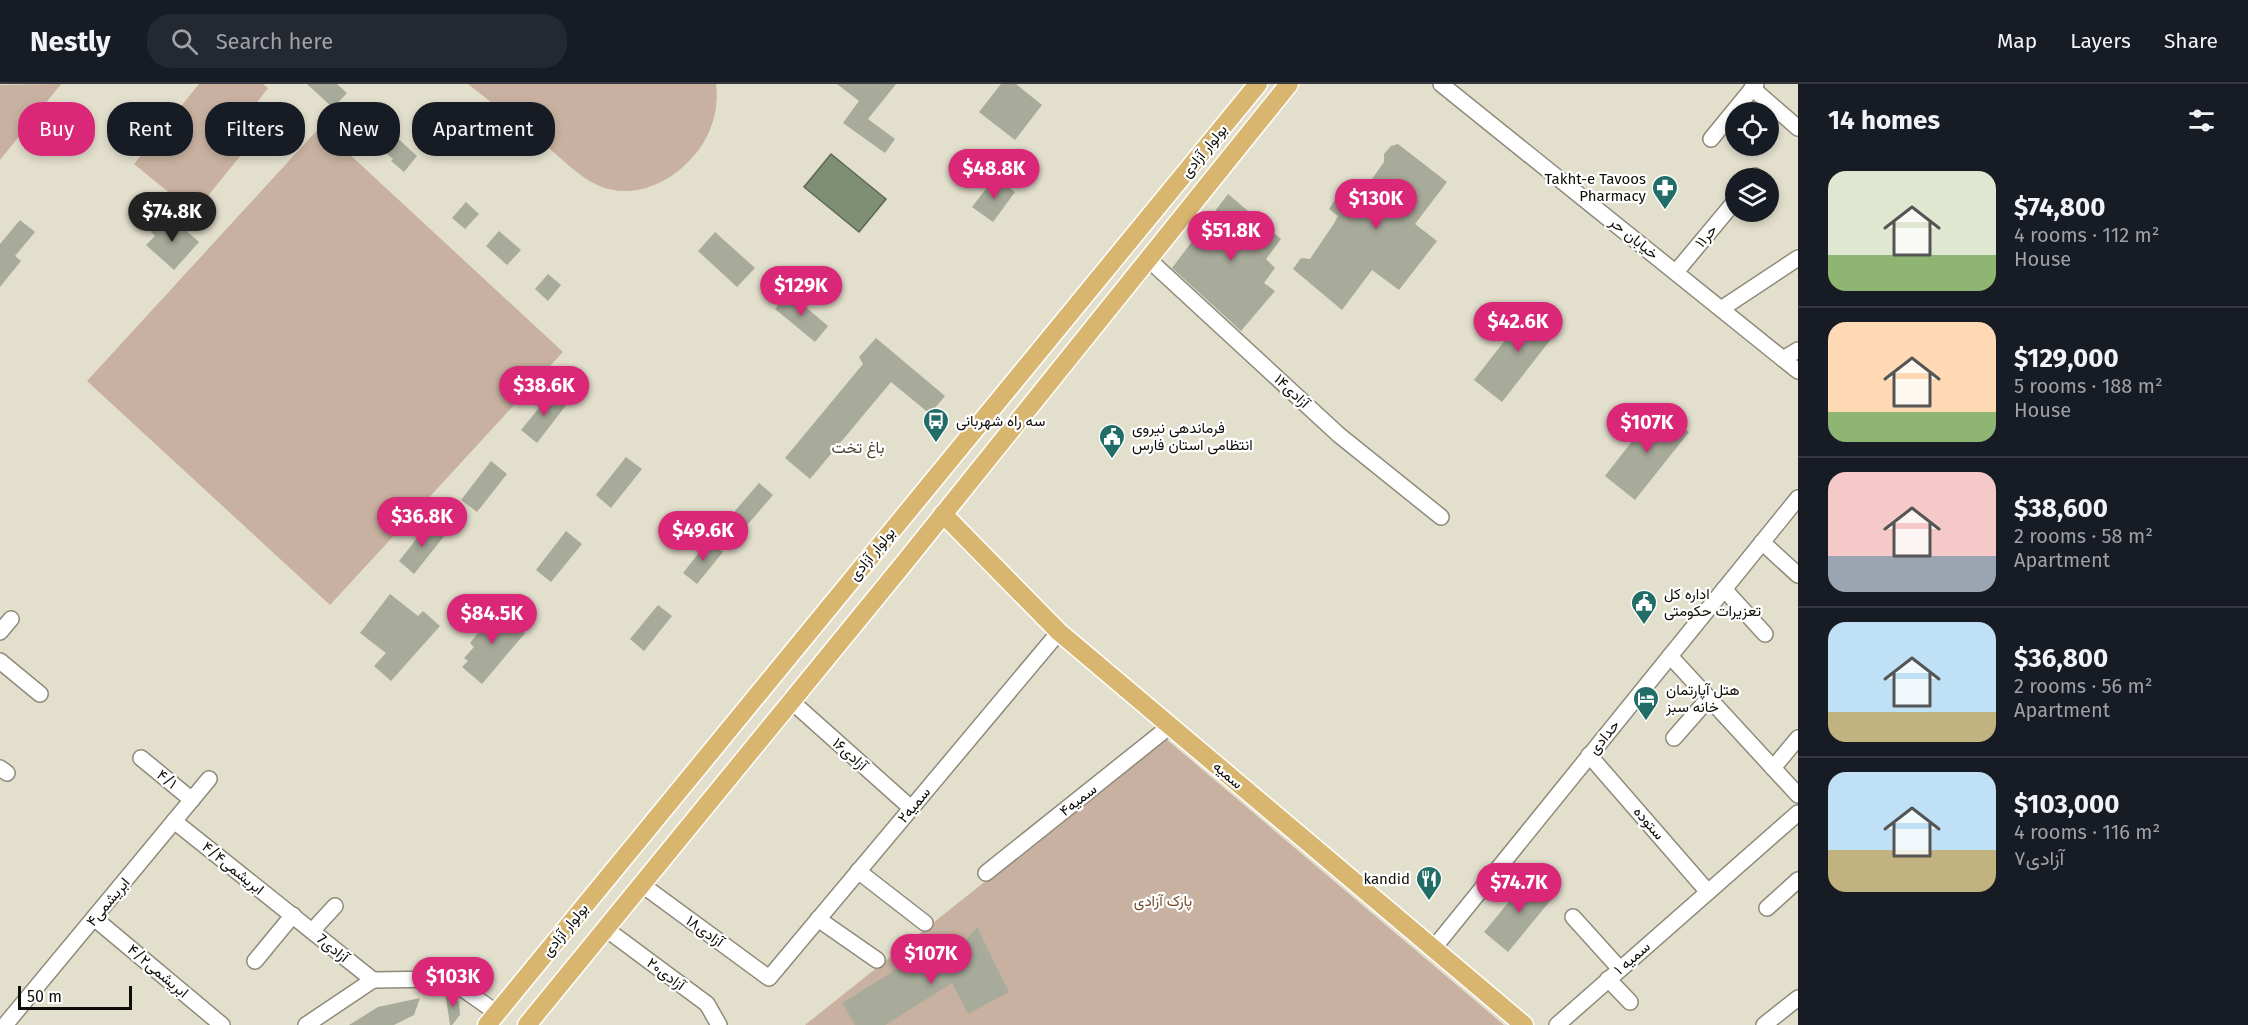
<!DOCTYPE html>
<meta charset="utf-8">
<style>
:root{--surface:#171b24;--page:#242831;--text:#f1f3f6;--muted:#9ea1a6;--line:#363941;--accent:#db2777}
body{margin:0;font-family:"Fira Sans",Vazirmatn,sans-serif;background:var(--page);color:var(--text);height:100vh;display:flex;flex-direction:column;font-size:22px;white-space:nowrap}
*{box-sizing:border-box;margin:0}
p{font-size:20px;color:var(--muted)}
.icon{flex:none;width:33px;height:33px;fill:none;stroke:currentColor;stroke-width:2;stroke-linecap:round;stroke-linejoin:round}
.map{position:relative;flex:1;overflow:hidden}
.drawer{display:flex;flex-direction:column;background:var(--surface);width:450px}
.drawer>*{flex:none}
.guide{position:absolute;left:18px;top:18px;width:570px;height:54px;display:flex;gap:12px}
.controls{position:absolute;left:1725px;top:18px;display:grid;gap:12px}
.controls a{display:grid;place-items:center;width:54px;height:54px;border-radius:50%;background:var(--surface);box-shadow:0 3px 9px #0003;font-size:30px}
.scale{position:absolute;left:18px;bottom:15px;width:114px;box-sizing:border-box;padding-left:6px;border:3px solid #0e0d07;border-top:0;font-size:16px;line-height:21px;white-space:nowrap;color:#0e0d07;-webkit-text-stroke:4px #fff;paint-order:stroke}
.price{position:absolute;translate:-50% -51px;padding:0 14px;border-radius:21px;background:var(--accent);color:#fff;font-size:20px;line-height:39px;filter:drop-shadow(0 2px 3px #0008)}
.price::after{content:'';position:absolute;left:50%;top:36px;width:18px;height:14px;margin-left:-9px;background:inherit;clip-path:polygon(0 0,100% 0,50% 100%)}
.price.on{background:#222;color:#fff}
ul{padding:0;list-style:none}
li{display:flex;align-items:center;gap:18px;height:150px;padding:0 30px}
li+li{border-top:2px solid var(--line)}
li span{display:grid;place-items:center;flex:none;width:168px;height:120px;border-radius:18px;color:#555}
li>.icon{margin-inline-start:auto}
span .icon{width:72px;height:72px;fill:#fffc;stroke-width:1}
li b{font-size:26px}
h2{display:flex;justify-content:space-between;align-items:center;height:72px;padding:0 30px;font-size:26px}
.chip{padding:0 21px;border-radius:24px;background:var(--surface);box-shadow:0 3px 9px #0003;font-size:21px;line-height:54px}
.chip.on{background:var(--accent);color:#fff}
header{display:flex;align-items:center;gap:36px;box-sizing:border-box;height:84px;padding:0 30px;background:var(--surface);border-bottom:2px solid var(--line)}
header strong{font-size:28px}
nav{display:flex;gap:33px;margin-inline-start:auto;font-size:21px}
.search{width:420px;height:54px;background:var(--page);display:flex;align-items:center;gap:15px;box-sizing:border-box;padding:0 21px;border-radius:24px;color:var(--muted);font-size:22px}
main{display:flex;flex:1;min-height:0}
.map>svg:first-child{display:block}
</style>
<header>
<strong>Nestly</strong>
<div class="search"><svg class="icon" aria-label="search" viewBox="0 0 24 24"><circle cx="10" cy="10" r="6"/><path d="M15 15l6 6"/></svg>Search here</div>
<nav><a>Map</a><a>Layers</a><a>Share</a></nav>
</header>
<main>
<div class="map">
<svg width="1798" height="941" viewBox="0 0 1798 941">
<rect width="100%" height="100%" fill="#e3dfcd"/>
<g fill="#c8b1a0">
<polygon points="61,0 0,76 0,1"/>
<polygon points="199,0 263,0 268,4 255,21 271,34 194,129 134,80"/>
<path d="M 468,0 L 716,0 C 720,29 708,60 687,79 C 663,103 627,116 595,100 C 577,91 560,73 544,60 C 519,40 493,20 468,0 Z"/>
<polygon points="320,43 563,268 330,521 87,297"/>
<polygon points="1165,654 1504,941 805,941"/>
</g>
<polygon fill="#7e8f73" stroke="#5c6853" stroke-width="1.5" points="831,70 886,115 859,148 804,103"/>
<g fill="#a8ab9a">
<polygon points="307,0 337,0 347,9 333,24"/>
<polygon points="837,0 896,0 868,35 895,55 885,69 843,39 859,17"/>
<polygon points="1001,0 1016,0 1042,21 1015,56 979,28"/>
<polygon points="368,27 417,72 404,88 391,77 393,75 354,42"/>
<polygon points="1398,60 1447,98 1415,140 1437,157 1399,206 1372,186 1342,226 1293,185 1301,174 1310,175 1333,141 1338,132 1329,125 1335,116 1341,112 1354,115 1358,110 1360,112 1384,78 1384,70 1391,62"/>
<polygon points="995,93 1015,108 993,138 972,123"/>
<polygon points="1228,110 1281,155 1266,175 1275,184 1264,199 1275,207 1241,247 1172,184"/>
<polygon points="466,118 479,130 465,145 452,134"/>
<polygon points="172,134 199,158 174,186 146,161 155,152 151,148 154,141 168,139"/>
<polygon points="20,136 35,148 15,172 21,177 0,203 0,160"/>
<polygon points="499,147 521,166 507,181 486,162"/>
<polygon points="715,148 755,184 737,203 698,167"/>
<polygon points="548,190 561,201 548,217 535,205"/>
<polygon points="788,208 828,242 815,258 775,225"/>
<polygon points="1534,219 1562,241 1502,318 1474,296"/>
<polygon points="876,254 945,312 930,330 891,298 810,395 785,374 863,280 859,273"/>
<polygon points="552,308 567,320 537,359 521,346"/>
<polygon points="1658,324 1689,348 1635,416 1605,392"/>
<polygon points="626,373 642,385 611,424 596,411"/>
<polygon points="491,377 507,390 477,428 461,416"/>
<polygon points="759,399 773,411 742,447 728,435"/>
<polygon points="429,439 445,451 414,490 399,477"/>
<polygon points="566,447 582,460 551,498 536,486"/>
<polygon points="709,456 723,468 697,500 683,489"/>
<polygon points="390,510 418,532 423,527 440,542 391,597 374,582 386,569 360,549"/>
<polygon points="491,521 525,549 482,600 462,583 468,577 464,574 474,563 470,559 486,539 481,534"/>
<polygon points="658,521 672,532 644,567 630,555"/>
<polygon points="1531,791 1555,811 1508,868 1484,848"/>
<polygon points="977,843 1009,908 968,930 952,899 885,941 855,941 842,919 918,872 932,896"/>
<polygon points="445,907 459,918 460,931 452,941 450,941"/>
<polygon points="420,914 414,931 394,941 349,941 378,923"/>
</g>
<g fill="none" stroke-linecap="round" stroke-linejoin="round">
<defs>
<g id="minor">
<polyline points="1441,0 1798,287"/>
<polyline points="1752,4 1798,44"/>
<polyline points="1711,55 1756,0"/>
<polyline points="1753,94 1755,92"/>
<polyline points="1148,175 1339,351 1441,433"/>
<polyline points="1676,188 1736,116"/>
<polyline points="1721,225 1798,174"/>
<polyline points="1783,275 1798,266"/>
<polyline points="1762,458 1798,491"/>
<polyline points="1724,505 1765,550"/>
<polyline points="0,548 11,535"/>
<polyline points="1670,572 1798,711"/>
<polyline points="0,577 40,610"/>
<polyline points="790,616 911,724"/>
<polyline points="1674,654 1709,614"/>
<polyline points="1589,671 1708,808"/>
<polyline points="141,674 192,716"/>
<polyline points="0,684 7,689"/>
<polyline points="1773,684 1798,654"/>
<polyline points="174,737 373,896"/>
<polyline points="858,787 925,839"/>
<polyline points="986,789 1170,642"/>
<polyline points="641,800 769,894 1059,548"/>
<polyline points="1767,824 1798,796"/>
<polyline points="1573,833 1620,885"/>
<polyline points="94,834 222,941"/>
<polyline points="818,835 877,876"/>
<polyline points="606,845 707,920 719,941"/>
<polyline points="312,847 335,822"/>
<polyline points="1433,865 1798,414"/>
<polyline points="255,877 293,831"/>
<polyline points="1608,895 1630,918"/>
<polyline points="373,896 445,895 453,898 497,929"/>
<polyline points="5,941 209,695"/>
<polyline points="306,941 373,896"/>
<polyline points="1557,941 1798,729"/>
<polyline points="1764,941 1798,914"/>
</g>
<g id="major">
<polyline points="943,430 1059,548 1524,941"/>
<polyline points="487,941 1258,0"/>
<polyline points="527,941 901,483 1289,0"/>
</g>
</defs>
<use href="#minor" stroke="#8f8a7a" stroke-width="18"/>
<use href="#major" stroke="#fff" stroke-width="21"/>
<use href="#minor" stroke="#fff" stroke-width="15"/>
<use href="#major" stroke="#d9b670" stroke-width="18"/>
</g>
<defs>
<symbol id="pharmacy-pin" viewBox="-11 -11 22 30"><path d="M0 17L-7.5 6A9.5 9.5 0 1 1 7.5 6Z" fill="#226d68" stroke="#fff"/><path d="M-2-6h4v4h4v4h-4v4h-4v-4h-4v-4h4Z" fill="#fff"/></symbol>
<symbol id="bus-pin" viewBox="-11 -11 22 30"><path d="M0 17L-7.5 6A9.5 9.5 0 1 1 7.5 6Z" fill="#226d68" stroke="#fff"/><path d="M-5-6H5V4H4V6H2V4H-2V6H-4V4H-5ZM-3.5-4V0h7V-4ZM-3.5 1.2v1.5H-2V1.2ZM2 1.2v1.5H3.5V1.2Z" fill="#fff"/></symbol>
<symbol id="civic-pin" viewBox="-11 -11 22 30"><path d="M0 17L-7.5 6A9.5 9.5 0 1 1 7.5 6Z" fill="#226d68" stroke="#fff"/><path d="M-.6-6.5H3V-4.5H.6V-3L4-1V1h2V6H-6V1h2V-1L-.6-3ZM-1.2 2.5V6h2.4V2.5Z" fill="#fff"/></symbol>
<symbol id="hotel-pin" viewBox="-11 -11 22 30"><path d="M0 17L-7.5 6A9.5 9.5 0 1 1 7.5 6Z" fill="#226d68" stroke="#fff"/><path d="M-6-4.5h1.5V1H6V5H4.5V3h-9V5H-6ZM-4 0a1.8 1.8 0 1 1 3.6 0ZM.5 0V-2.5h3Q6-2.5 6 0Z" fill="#fff"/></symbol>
<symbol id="restaurant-pin" viewBox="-11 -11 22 30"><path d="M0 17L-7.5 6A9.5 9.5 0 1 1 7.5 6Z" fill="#226d68" stroke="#fff"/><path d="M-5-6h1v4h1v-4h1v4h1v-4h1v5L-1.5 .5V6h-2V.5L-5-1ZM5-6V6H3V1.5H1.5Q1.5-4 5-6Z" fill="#fff"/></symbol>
</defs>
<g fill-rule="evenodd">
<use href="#pharmacy-pin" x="1650" y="89" width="30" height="40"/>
<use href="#bus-pin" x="921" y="322" width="30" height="40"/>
<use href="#civic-pin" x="1097" y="338" width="30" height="40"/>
<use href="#civic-pin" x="1629" y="504" width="30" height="40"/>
<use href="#hotel-pin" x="1631" y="600" width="30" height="40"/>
<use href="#restaurant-pin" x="1414" y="780" width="30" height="40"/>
</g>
<g text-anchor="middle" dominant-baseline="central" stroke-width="4.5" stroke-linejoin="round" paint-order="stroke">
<g font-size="15" fill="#0e0d07" stroke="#fff">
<text transform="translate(1204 67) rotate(-51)">بولوار آزادی</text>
<text transform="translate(1706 152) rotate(-50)">حر۱۱</text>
<text transform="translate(1634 154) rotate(39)">خیابان حر</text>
<text transform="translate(1292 307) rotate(43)">آزادی۱۴</text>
<text transform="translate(872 470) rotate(-51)">بولوار آزادی</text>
<text transform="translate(1604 653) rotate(-51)">حدادی</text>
<text transform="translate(850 670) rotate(42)">آزادی۱۶</text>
<text transform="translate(1228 691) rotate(40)">سمیه</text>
<text transform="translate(167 695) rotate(39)">۴/۱</text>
<text transform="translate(1078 716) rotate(-38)">سمیه۴</text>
<text transform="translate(914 721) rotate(-50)">۲سمیه</text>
<text transform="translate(1649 739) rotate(49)">ستوده</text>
<text transform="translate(233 784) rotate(39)">ابریشمی۴/۴</text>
<text transform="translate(108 818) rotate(-50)">ابریشمی۴</text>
<text transform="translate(565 846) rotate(-51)">بولوار آزادی</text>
<text transform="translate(705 847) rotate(36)">آزادی۱۸</text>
<text transform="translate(333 864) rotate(39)">7آزادی</text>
<text transform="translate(1632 874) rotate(-41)">۱ سمیه</text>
<text transform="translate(158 887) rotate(40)">ابریشمی۴/۲</text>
<text transform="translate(666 890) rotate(37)">آزادی۲۰</text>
</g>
<g font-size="15" fill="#0e0d07" stroke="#fff" text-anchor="start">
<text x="1646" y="95" text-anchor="end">Takht-e Tavoos<tspan x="1646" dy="17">Pharmacy</tspan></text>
<text x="956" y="337">سه راه شهربانی</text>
<text x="1132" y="344">فرماندهی نیروی<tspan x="1132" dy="17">انتظامی استان فارس</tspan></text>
<text x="1664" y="510">اداره کل<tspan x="1664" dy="17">تعزیرات حکومتی</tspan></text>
<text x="1666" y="606">هتل آپارتمان<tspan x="1666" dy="17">خانه سبز</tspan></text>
<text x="1410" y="795" text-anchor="end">kandid</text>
</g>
<g font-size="15" fill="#734927" stroke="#fff">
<text x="1163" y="817">پارک آزادی</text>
</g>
<g font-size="16" fill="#494536" stroke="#fff">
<text x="858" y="363">باغ تخت</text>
</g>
</g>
</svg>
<div class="controls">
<a><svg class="icon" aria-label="locate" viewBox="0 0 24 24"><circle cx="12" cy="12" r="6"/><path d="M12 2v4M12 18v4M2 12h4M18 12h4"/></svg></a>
<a><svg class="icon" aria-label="layers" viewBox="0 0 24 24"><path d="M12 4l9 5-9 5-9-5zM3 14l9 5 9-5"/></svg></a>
</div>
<div class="scale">50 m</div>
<b class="price" style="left:994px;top:116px">$48.8K</b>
<b class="price" style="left:1376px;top:146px">$130K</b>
<b class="price on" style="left:172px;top:159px">$74.8K</b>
<b class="price" style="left:1231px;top:178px">$51.8K</b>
<b class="price" style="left:801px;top:233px">$129K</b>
<b class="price" style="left:1518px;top:269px">$42.6K</b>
<b class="price" style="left:544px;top:333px">$38.6K</b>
<b class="price" style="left:1647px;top:370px">$107K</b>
<b class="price" style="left:422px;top:464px">$36.8K</b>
<b class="price" style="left:703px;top:478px">$49.6K</b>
<b class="price" style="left:492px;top:561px">$84.5K</b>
<b class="price" style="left:1519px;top:830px">$74.7K</b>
<b class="price" style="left:931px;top:901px">$107K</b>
<b class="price" style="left:453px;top:924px">$103K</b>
<div class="guide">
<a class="chip on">Buy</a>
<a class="chip">Rent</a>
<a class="chip">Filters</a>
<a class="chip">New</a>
<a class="chip">Apartment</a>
</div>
</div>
<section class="drawer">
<h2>14 homes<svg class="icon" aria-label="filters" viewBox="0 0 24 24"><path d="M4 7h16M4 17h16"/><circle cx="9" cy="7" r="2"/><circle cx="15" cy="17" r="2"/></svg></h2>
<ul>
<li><span style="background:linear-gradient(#dfe7d0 70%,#8fb573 0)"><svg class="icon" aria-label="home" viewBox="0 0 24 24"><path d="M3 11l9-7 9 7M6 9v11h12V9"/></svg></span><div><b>$74,800</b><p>4 rooms · 112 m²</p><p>House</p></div></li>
<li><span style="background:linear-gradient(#ffd9b3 75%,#8fb573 0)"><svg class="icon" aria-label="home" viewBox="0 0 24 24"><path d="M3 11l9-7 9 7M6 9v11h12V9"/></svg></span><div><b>$129,000</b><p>5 rooms · 188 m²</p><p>House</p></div></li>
<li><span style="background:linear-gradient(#f6c9c9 70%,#9aa5b1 0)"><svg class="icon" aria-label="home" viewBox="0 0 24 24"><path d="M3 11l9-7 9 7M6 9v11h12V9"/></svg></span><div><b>$38,600</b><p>2 rooms · 58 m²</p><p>Apartment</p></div></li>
<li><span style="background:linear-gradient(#bfe0f5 75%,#c2b280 0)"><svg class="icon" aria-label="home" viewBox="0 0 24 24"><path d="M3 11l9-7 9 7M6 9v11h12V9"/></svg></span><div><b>$36,800</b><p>2 rooms · 56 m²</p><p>Apartment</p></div></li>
<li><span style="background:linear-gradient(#bfe0f5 65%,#c2b280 0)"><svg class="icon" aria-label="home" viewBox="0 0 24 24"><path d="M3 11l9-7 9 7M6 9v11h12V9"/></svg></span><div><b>$103,000</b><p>4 rooms · 116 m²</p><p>آزادی۷</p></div></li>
</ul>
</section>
</main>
